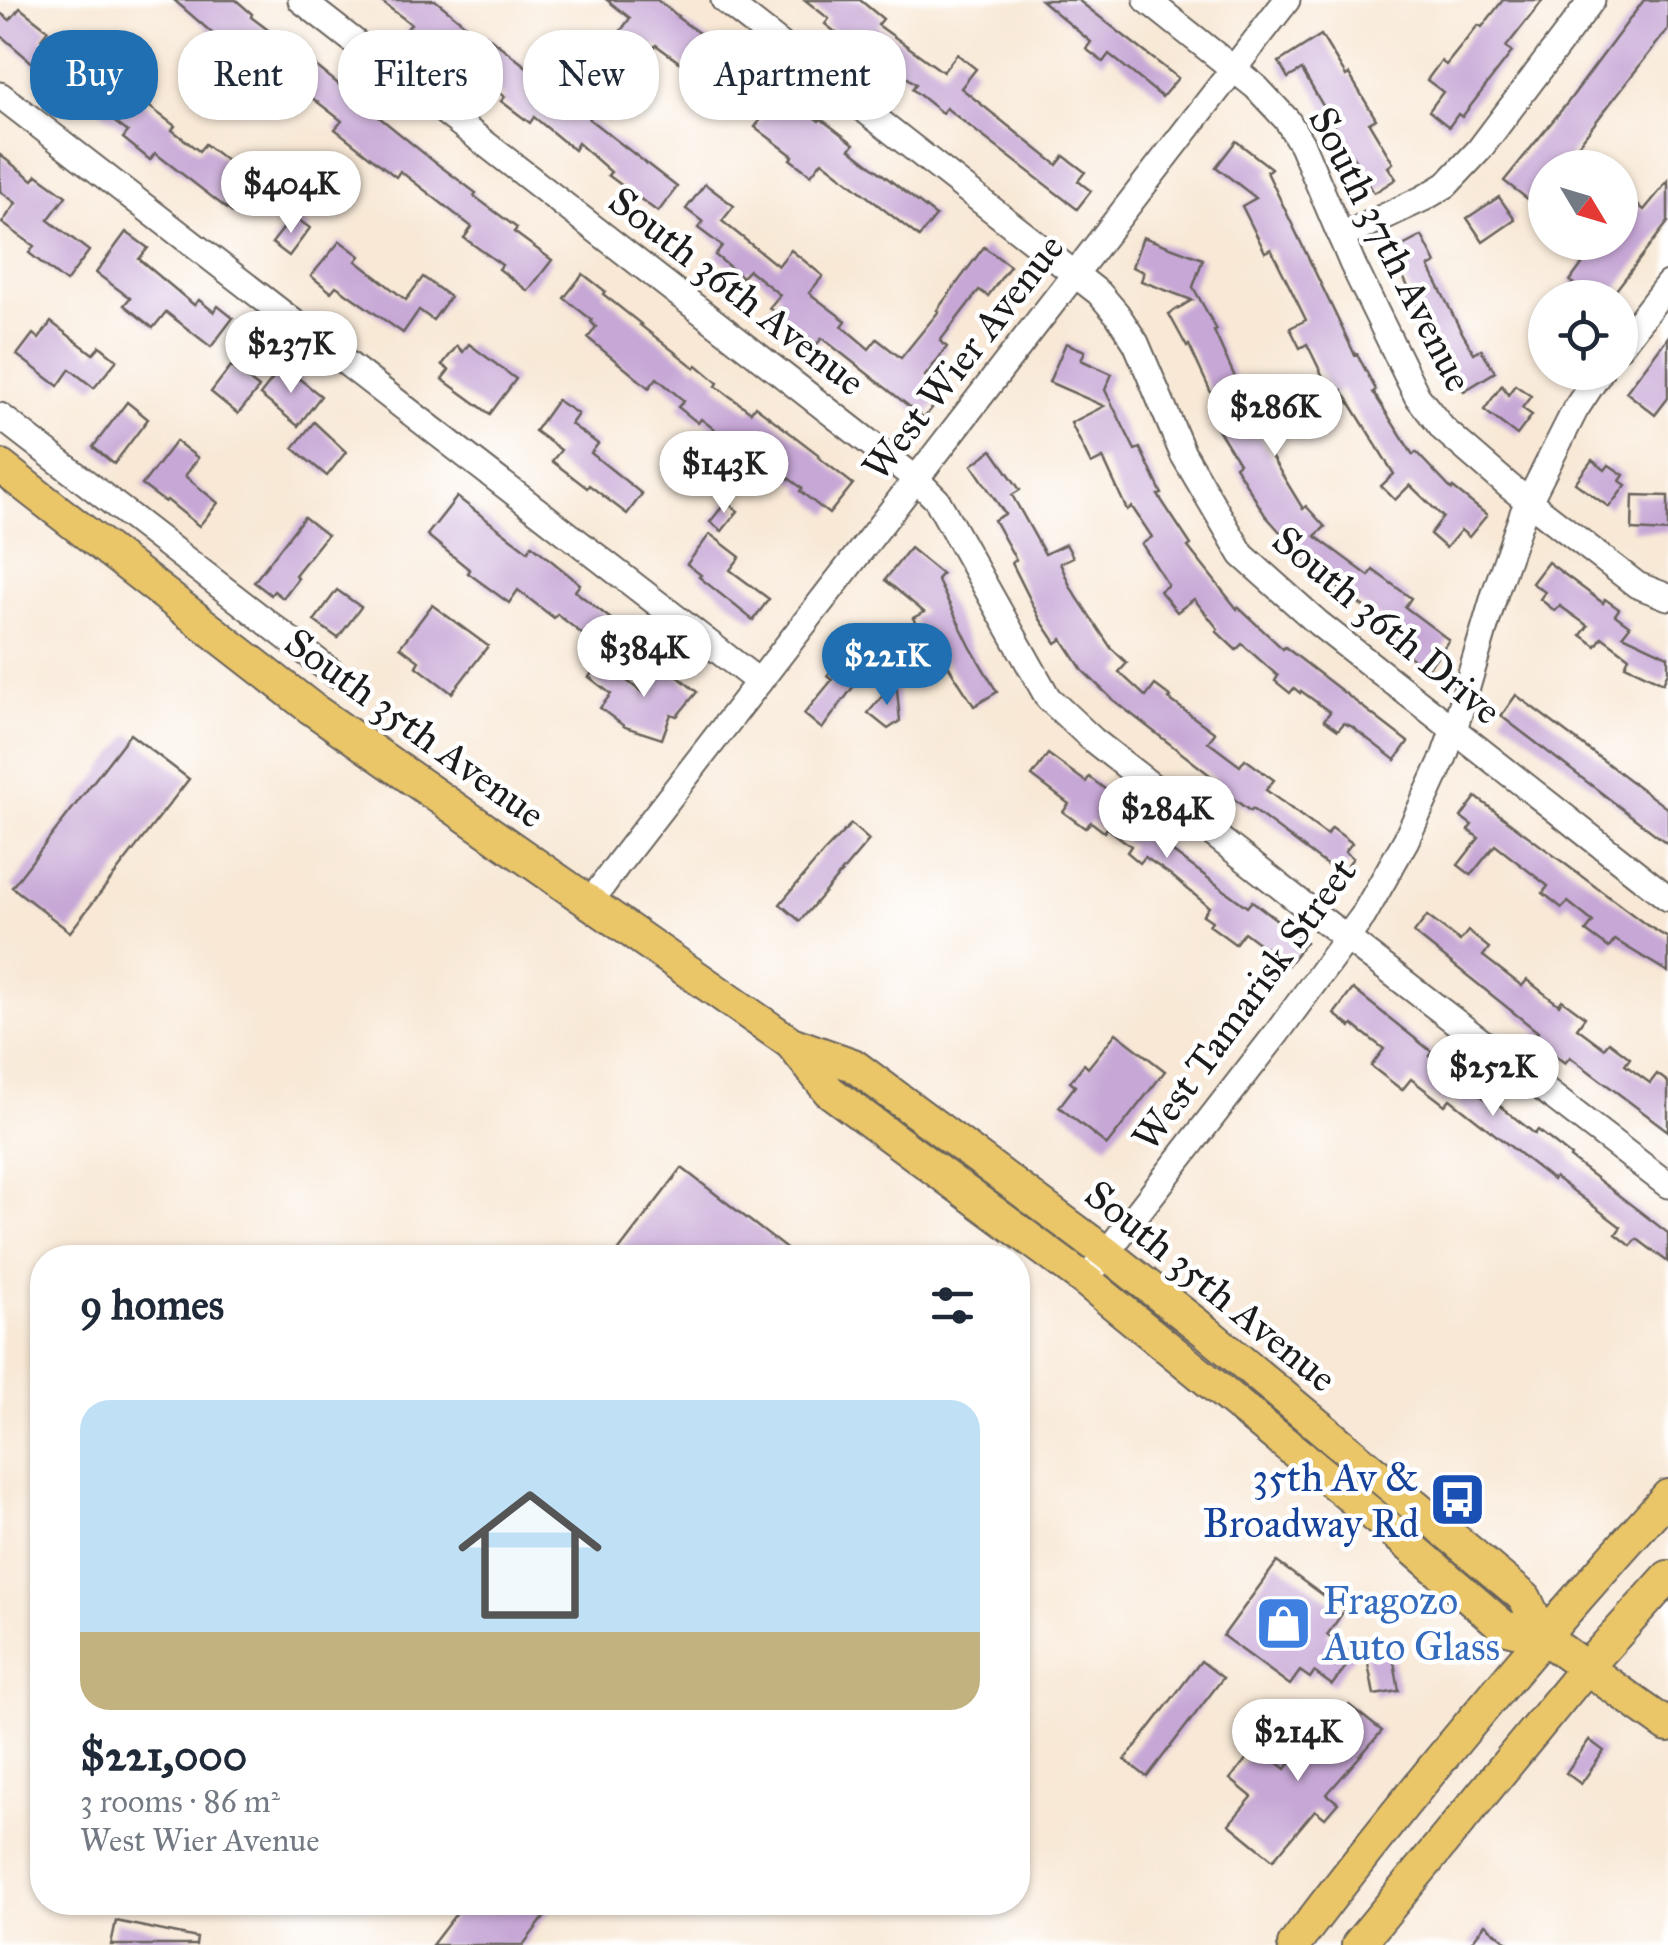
<!DOCTYPE html>
<meta charset="utf-8">
<style>
:root{--surface:#fff;--page:#f2f2f3;--text:#1f2937;--muted:#747a83;--line:#e0e1e3;--accent:#1f6fb2}
body{margin:0;font-family:"IM FELL Great Primer",serif;background:var(--page);color:var(--text);height:100vh;display:flex;flex-direction:column;font-size:38px;white-space:nowrap}
*{box-sizing:border-box;margin:0}
p{font-size:32px;color:var(--muted)}
.icon{flex:none;width:55px;height:55px;fill:none;stroke:currentColor;stroke-width:2;stroke-linecap:round;stroke-linejoin:round}
.map{position:relative;flex:1;overflow:hidden}
.details{position:absolute;left:30px;top:1245px;width:1000px;height:670px;display:flex;flex-direction:column;background:var(--surface);border-radius:40px;box-shadow:0 2px 8px #0004}
.details>*{flex:none}
.top-card{position:absolute;left:30px;top:30px;width:1000px;height:90px;display:flex;gap:20px}
.needle{width:65px;rotate:128deg}
.controls{position:absolute;left:1528px;top:150px;display:grid;gap:20px}
.controls a{display:grid;place-items:center;width:110px;height:110px;border-radius:50%;background:var(--surface);box-shadow:0 2px 8px #0004;font-size:50px}
.price{position:absolute;translate:-50% -85px;padding:0 22px;border-radius:35px;background:#fff;color:#222;font-size:32px;line-height:65px;filter:drop-shadow(0 2px 5px #0008)}
.price::after{content:'';position:absolute;left:50%;top:60px;width:30px;height:22px;margin-left:-15px;background:inherit;clip-path:polygon(0 0,100% 0,50% 100%)}
.price.on{background:var(--accent);color:#fff}
ul{padding:0;list-style:none}
li{display:grid;align-content:center;gap:20px;height:530px;padding:0 50px}
li+li{border-top:2px solid var(--line)}
li span{display:grid;place-items:center;height:310px;border-radius:30px;color:#555}
li>.icon{margin-inline-start:auto}
span .icon{width:180px;height:180px;fill:#fffc;stroke-width:1}
li b{font-size:42px}
h2{display:flex;justify-content:space-between;align-items:center;height:120px;padding:0 50px;font-size:42px}
.chip{padding:0 35px;border-radius:40px;background:var(--surface);box-shadow:0 2px 8px #0004;font-size:35px;line-height:90px}
.chip.on{background:var(--accent);color:#fff}
.map>svg:first-child{display:block}
</style>
<div class="map">
<svg width="1668" height="1945" viewBox="0 0 1668 1945">
<rect width="100%" height="100%" fill="#fff"/>
<filter id="ink" filterUnits="userSpaceOnUse"><feTurbulence type="fractalNoise" baseFrequency=".01" numOctaves="2"/><feDisplacementMap in="SourceGraphic" scale="20" xChannelSelector="R" yChannelSelector="G"/><feConvolveMatrix kernelMatrix="1 2 1 2 8 2 1 2 1" color-interpolation-filters="sRGB"/></filter>
<filter id="wash" filterUnits="userSpaceOnUse"><feTurbulence type="fractalNoise" baseFrequency=".0048" numOctaves="4" result="noise"/><feDisplacementMap in="SourceGraphic" scale="40" xChannelSelector="R" yChannelSelector="G"/><feGaussianBlur stdDeviation="2.25" result="paint"/><feColorMatrix in="noise" values="0 0 0 0 0 0 0 0 0 0 0 0 0 0 0 0 0 1.4 0 .05"/><feComposite in="paint" operator="in"/></filter>
<g filter="url(#wash)">
<rect width="100%" height="100%" fill="#f8e8d5"/>
<g id="blocks">
<g fill="#c7a7d6">
<polygon points="174,0 236,0 252,14 251,17 316,66 432,160 476,193 474,196 517,228 514,232 552,260 528,291 499,269 502,265 464,238 472,227 400,171 396,177 335,129 342,121 289,80 283,87 244,57 242,59"/>
<polygon points="379,0 435,0 483,39 486,35 561,94 585,66 614,89 589,119 677,187 658,212 608,175 611,172 578,143 574,150 534,117 530,123 501,101 505,97 447,53 442,60 406,30 411,24"/>
<polygon points="607,0 657,0 678,16 677,17 774,88 775,87 819,121 821,119 854,144 850,149 936,216 919,237 822,161 811,175 790,159 793,156 755,127 765,114 736,94 734,97 690,64 687,68 656,45 649,53 620,32 630,18"/>
<polygon points="805,0 860,0 883,19 878,25 943,72 957,54 976,69 961,88 1057,165 1064,156 1085,172 1078,181 1091,191 1077,209 946,108 942,113 912,89 916,84 862,44 858,50 825,24 829,19"/>
<polygon points="1041,0 1078,0 1178,78 1162,97 1109,54 1103,62 1086,49 1091,42"/>
<polygon points="1503,0 1543,0 1506,47 1512,52 1462,117 1458,114 1449,127 1429,111 1443,92 1427,80 1441,61 1446,65 1478,25 1482,27"/>
<polygon points="1644,0 1668,0 1668,29 1560,168 1545,168 1545,187 1533,203 1504,181 1568,102"/>
<polygon points="20,8 48,30 41,39 69,60 84,40 97,49 88,60 175,126 172,130 199,151 205,144 258,185 234,214 155,153 150,160 123,138 128,132 76,93 74,95 44,73 0,35 0,13 10,20"/>
<polygon points="1321,35 1346,76 1349,74 1376,119 1369,123 1393,163 1388,167 1396,179 1374,193 1302,70 1288,78 1279,62"/>
<polygon points="1236,141 1271,168 1267,172 1355,355 1357,354 1376,390 1373,392 1413,455 1416,452 1452,490 1453,488 1487,515 1469,537 1461,530 1446,548 1430,534 1443,517 1410,485 1395,500 1381,486 1394,474 1342,390 1332,395 1307,344 1300,348 1290,328 1306,320 1271,249 1265,252 1242,206 1256,198 1216,167"/>
<polygon points="0,155 33,180 37,175 66,196 48,220 89,251 66,282 29,253 34,246 2,223 16,203 0,191"/>
<polygon points="1668,181 1668,222 1610,298 1562,298 1573,283 1570,281 1598,242 1620,242 1620,215 1632,200 1644,210"/>
<polygon points="705,184 734,206 722,221 778,266 791,250 823,276 809,293 846,321 842,326 869,349 877,339 901,358 939,311 937,310 984,247 1010,266 988,296 979,290 940,341 947,347 925,376 934,383 926,393 937,402 924,418 822,338 817,344 769,308 780,295 749,270 742,277 715,255 722,246 698,228 703,222 686,209"/>
<polygon points="1499,197 1515,220 1483,242 1467,218"/>
<polygon points="293,216 310,228 289,256 272,243"/>
<polygon points="126,232 148,248 139,259 194,305 199,300 214,312 218,306 233,318 211,347 166,312 153,328 124,305 130,298 96,273"/>
<polygon points="1422,236 1436,263 1429,267 1460,329 1474,353 1481,349 1495,372 1464,391 1434,340 1391,252"/>
<polygon points="1143,237 1203,259 1193,287 1217,330 1214,331 1238,384 1236,385 1264,432 1258,435 1303,509 1306,506 1325,527 1315,536 1369,576 1373,570 1411,598 1405,607 1449,640 1427,670 1394,645 1401,634 1315,571 1265,515 1235,466 1239,463 1210,416 1219,410 1189,345 1187,347 1169,314 1192,300 1141,281 1144,272 1132,267"/>
<polygon points="340,241 360,256 356,261 406,300 423,277 450,297 433,320 419,310 403,333 336,286 331,292 311,276"/>
<polygon points="583,274 605,291 603,294 641,324 640,325 695,368 697,365 718,383 716,386 751,412 755,406 819,455 818,457 853,484 829,514 800,491 802,488 739,442 736,446 701,419 698,423 678,407 684,401 657,378 649,388 588,338 596,327 591,322 592,320 564,298"/>
<polygon points="51,322 93,354 100,346 117,360 94,388 70,369 58,386 17,355 33,334 39,339"/>
<polygon points="1668,337 1668,398 1655,415 1626,392"/>
<polygon points="1066,343 1085,351 1081,360 1112,374 1105,390 1135,450 1140,448 1162,494 1158,495 1191,545 1188,547 1237,609 1238,607 1283,649 1285,647 1408,742 1395,760 1351,726 1344,723 1338,730 1324,720 1330,712 1301,691 1300,693 1294,688 1290,693 1275,681 1278,676 1242,644 1236,650 1216,631 1218,629 1194,599 1177,612 1160,591 1168,585 1142,544 1152,537 1132,507 1127,510 1103,458 1091,464 1071,423 1104,406 1049,382"/>
<polygon points="469,344 516,379 490,414 442,379 449,370 442,365 457,346 463,352"/>
<polygon points="231,366 259,388 238,414 211,392"/>
<polygon points="283,366 321,396 298,426 260,395"/>
<polygon points="1502,385 1508,395 1515,385 1531,396 1522,408 1532,415 1517,435 1484,410"/>
<polygon points="557,400 578,414 571,424 598,444 591,453 642,494 627,514 589,485 587,488 552,461 561,450 535,431"/>
<polygon points="127,402 148,419 114,464 93,447"/>
<polygon points="314,422 346,452 327,476 293,448"/>
<polygon points="176,441 198,458 185,476 218,503 199,526 167,500 165,502 142,485"/>
<polygon points="992,450 1020,490 1012,495 1045,554 1066,544 1073,557 1060,563 1071,588 1111,648 1127,663 1119,672 1146,697 1155,685 1171,697 1169,699 1215,733 1208,742 1240,766 1245,759 1274,780 1266,790 1327,835 1332,828 1352,843 1345,852 1353,858 1340,875 1252,809 1250,811 1212,783 1215,779 1112,699 1083,671 1062,639 1056,643 1040,619 1012,563 1016,560 994,520 1005,514 972,465"/>
<polygon points="1592,460 1605,470 1609,465 1624,475 1620,481 1626,485 1609,507 1575,483"/>
<polygon points="1633,495 1668,496 1668,532 1632,530"/>
<polygon points="457,497 528,551 532,545 580,584 575,591 616,623 607,633 615,639 605,652 557,614 554,618 518,590 509,603 468,573 470,570 427,535"/>
<polygon points="726,502 738,511 722,531 710,522"/>
<polygon points="304,517 327,535 295,575 298,578 283,598 274,591 271,595 254,582"/>
<polygon points="710,534 740,557 730,570 769,599 753,620 699,577 701,575 687,564"/>
<polygon points="910,548 942,574 937,579 971,648 997,692 974,706 940,653 933,657 913,618 924,612 885,580"/>
<polygon points="1548,562 1603,603 1605,599 1619,609 1615,615 1630,626 1623,635 1668,656 1668,672 1663,683 1625,665 1629,657 1602,637 1596,646 1581,635 1588,626 1560,606 1555,611 1540,599 1545,592 1532,583"/>
<polygon points="337,590 361,607 338,638 314,621"/>
<polygon points="432,605 488,646 452,693 416,666 419,661 400,647"/>
<polygon points="848,648 870,664 822,729 804,714 832,680 827,676"/>
<polygon points="601,661 643,693 665,666 697,692 677,716 671,714 662,739 625,727 600,708 611,694 589,677"/>
<polygon points="896,680 900,721 888,729 868,713"/>
<polygon points="1516,695 1668,809 1668,844 1501,716"/>
<polygon points="130,734 189,779 70,932 12,887"/>
<polygon points="1048,754 1086,782 1089,777 1125,804 1121,810 1145,828 1148,825 1160,834 1157,838 1166,844 1165,846 1247,907 1252,901 1306,942 1288,965 1244,932 1235,944 1209,925 1212,921 1203,915 1209,907 1171,875 1145,857 1140,863 1127,852 1131,846 1107,828 1104,832 1091,822 1085,828 1063,812 1069,804 1032,776"/>
<polygon points="1476,797 1645,924 1668,938 1668,972 1615,940 1609,948 1586,931 1593,922 1568,902 1562,908 1543,893 1548,886 1495,845 1471,875 1458,865 1479,838 1468,830 1472,825 1461,817"/>
<polygon points="851,824 869,840 800,921 780,904 823,853"/>
<polygon points="1427,916 1460,941 1468,931 1489,948 1483,956 1522,986 1527,980 1559,1005 1562,1000 1585,1017 1577,1028 1604,1048 1609,1042 1630,1058 1625,1065 1650,1083 1657,1074 1668,1082 1668,1131 1570,1057 1565,1063 1533,1039 1538,1032 1414,933"/>
<polygon points="1353,989 1432,1052 1429,1056 1493,1105 1495,1102 1535,1134 1538,1130 1571,1156 1570,1158 1668,1233 1668,1262 1637,1239 1631,1246 1616,1234 1621,1227 1555,1177 1553,1180 1450,1099 1445,1105 1411,1079 1402,1090 1371,1066 1384,1049 1353,1025 1351,1027 1334,1014"/>
<polygon points="1116,1033 1165,1071 1107,1145 1059,1107 1075,1086 1070,1082 1084,1064 1088,1068"/>
<polygon points="682,1168 798,1258 613,1258"/>
<polygon points="1277,1562 1344,1611 1327,1635 1354,1656 1332,1685 1314,1672 1310,1678 1300,1671 1290,1685 1223,1636"/>
<polygon points="1391,1643 1399,1691 1374,1695 1365,1648"/>
<polygon points="1201,1661 1223,1678 1147,1777 1125,1760"/>
<polygon points="1349,1705 1382,1731 1327,1794 1338,1803 1325,1818 1315,1810 1273,1860 1229,1824 1252,1797 1230,1779 1257,1746 1286,1769 1296,1756 1303,1761"/>
<polygon points="1589,1740 1604,1751 1581,1784 1566,1773"/>
<polygon points="465,1902 556,1902 523,1945 432,1945"/>
<polygon points="116,1921 197,1938 196,1945 111,1945"/>
<polygon points="1485,1924 1511,1945 1469,1945"/>
</g>
</g>
</g>
<g filter="url(#ink)">
<use href="#blocks" fill-opacity="0" stroke="#69635d" stroke-width="2.5"/>
<g fill="none" stroke-linecap="round" stroke-linejoin="round">
<defs>
<g id="minor">
<polyline points="301,0 916,479 937,500 1048,698 1093,740 1323,920 1668,1185"/>
<polyline points="724,0 1099,293 1117,314 1136,343 1183,454 1242,555 1318,623 1668,898"/>
<polyline points="1147,0 1256,87 1287,120 1302,145 1353,265 1417,396 1443,429 1510,487 1637,585 1668,597"/>
<polyline points="0,95 759,682"/>
<polyline points="1341,237 1424,198 1446,185 1479,150 1592,0"/>
<polyline points="1620,346 1668,284"/>
<polyline points="0,416 334,674"/>
<polyline points="589,904 618,864 1287,0"/>
<polyline points="1097,1265 1277,1033 1363,916 1406,840 1444,757 1459,714 1495,593 1523,513 1575,410 1600,372"/>
</g>
<g id="major">
<polyline points="0,466 311,708 791,1043 853,1065 1106,1253 1205,1331 1525,1598 1543,1637"/>
<polyline points="791,1043 829,1091 1085,1280 1396,1534 1504,1627 1543,1637 1668,1726"/>
<path d="M 1294,1945 C 1411,1790 1537,1641 1668,1496"/>
<polyline points="1358,1945 1586,1668 1668,1577"/>
</g>
</defs>
<use href="#minor" stroke="#69635d" stroke-width="29"/>
<use href="#major" stroke="#69635d" stroke-width="36"/>
<use href="#minor" stroke="#fff" stroke-width="25"/>
<use href="#major" stroke="#eac669" stroke-width="32"/>
</g>
</g>
<defs>
<symbol id="bus-square" viewBox="-11 -11 22 22"><rect x="-9" y="-9" width="18" height="18" rx="4" fill="#1a4fb4" stroke="#fff"/><path d="M-5-6H5V4H4V6H2V4H-2V6H-4V4H-5ZM-3.5-4V0h7V-4ZM-3.5 1.2v1.5H-2V1.2ZM2 1.2v1.5H3.5V1.2Z" fill="#fff"/></symbol>
<symbol id="shop-square" viewBox="-11 -11 22 22"><rect x="-9" y="-9" width="18" height="18" rx="4" fill="#3f7fe0" stroke="#fff"/><path d="M-5-2.5h2.3a2.7 3.5 0 0 1 5.4 0H5L5.5 6h-11ZM-1.5-2.5h3a1.5 2.3 0 0 0-3 0Z" fill="#fff"/></symbol>
</defs>
<g fill-rule="evenodd">
<use href="#bus-square" x="1426" y="1468" width="63" height="63"/>
<use href="#shop-square" x="1252" y="1592" width="63" height="63"/>
</g>
<g text-anchor="middle" dominant-baseline="central" stroke-width="9" stroke-linejoin="round" paint-order="stroke">
<g font-size="40" fill="#1c1c1c" stroke="#fff">
<text transform="translate(1391 249) rotate(63)">South 37th Avenue</text>
<text transform="translate(737 291) rotate(38)">South 36th Avenue</text>
<text transform="translate(963 357) rotate(-52)">West Wier Avenue</text>
<text transform="translate(1387 625) rotate(40)">South 36th Drive</text>
<text transform="translate(415 728) rotate(36)">South 35th Avenue</text>
<text transform="translate(1244 1004) rotate(-54)">West Tamarisk Street</text>
<text transform="translate(1211 1286) rotate(39)">South 35th Avenue</text>
</g>
<g font-size="40" fill="#164399" stroke="#fff" text-anchor="end">
<text x="1419" y="1477">35th Av &amp;<tspan x="1419" dy="46">Broadway Rd</tspan></text>
</g>
<g font-size="40" fill="#366cbe" stroke="#fff" text-anchor="start">
<text x="1323" y="1600">Fragozo<tspan x="1323" dy="46">Auto Glass</tspan></text>
</g>
</g>
</svg>
<div class="controls">
<a><svg class="needle" viewBox="-14 -14 28 28"><path d="M0-13l5 13h-10z" fill="#e53935"/><path d="M0 13l5-13h-10z" fill="#747a83"/></svg></a>
<a><svg class="icon" aria-label="locate" viewBox="0 0 24 24"><circle cx="12" cy="12" r="6"/><path d="M12 2v4M12 18v4M2 12h4M18 12h4"/></svg></a>
</div>
<b class="price" style="left:291px;top:236px">$404K</b>
<b class="price" style="left:291px;top:396px">$237K</b>
<b class="price" style="left:1275px;top:459px">$286K</b>
<b class="price" style="left:724px;top:516px">$143K</b>
<b class="price" style="left:644px;top:700px">$384K</b>
<b class="price on" style="left:887px;top:708px">$221K</b>
<b class="price" style="left:1167px;top:861px">$284K</b>
<b class="price" style="left:1493px;top:1119px">$252K</b>
<b class="price" style="left:1298px;top:1784px">$214K</b>
<div class="top-card">
<a class="chip on">Buy</a>
<a class="chip">Rent</a>
<a class="chip">Filters</a>
<a class="chip">New</a>
<a class="chip">Apartment</a>
</div>
<section class="details">
<h2>9 homes<svg class="icon" aria-label="filters" viewBox="0 0 24 24"><path d="M4 7h16M4 17h16"/><circle cx="9" cy="7" r="2"/><circle cx="15" cy="17" r="2"/></svg></h2>
<ul>
<li><span style="background:linear-gradient(#bfe0f5 75%,#c2b280 0)"><svg class="icon" aria-label="home" viewBox="0 0 24 24"><path d="M3 11l9-7 9 7M6 9v11h12V9"/></svg></span><div><b>$221,000</b><p>3 rooms · 86 m²</p><p>West Wier Avenue</p></div></li>
</ul>
</section>
</div>
